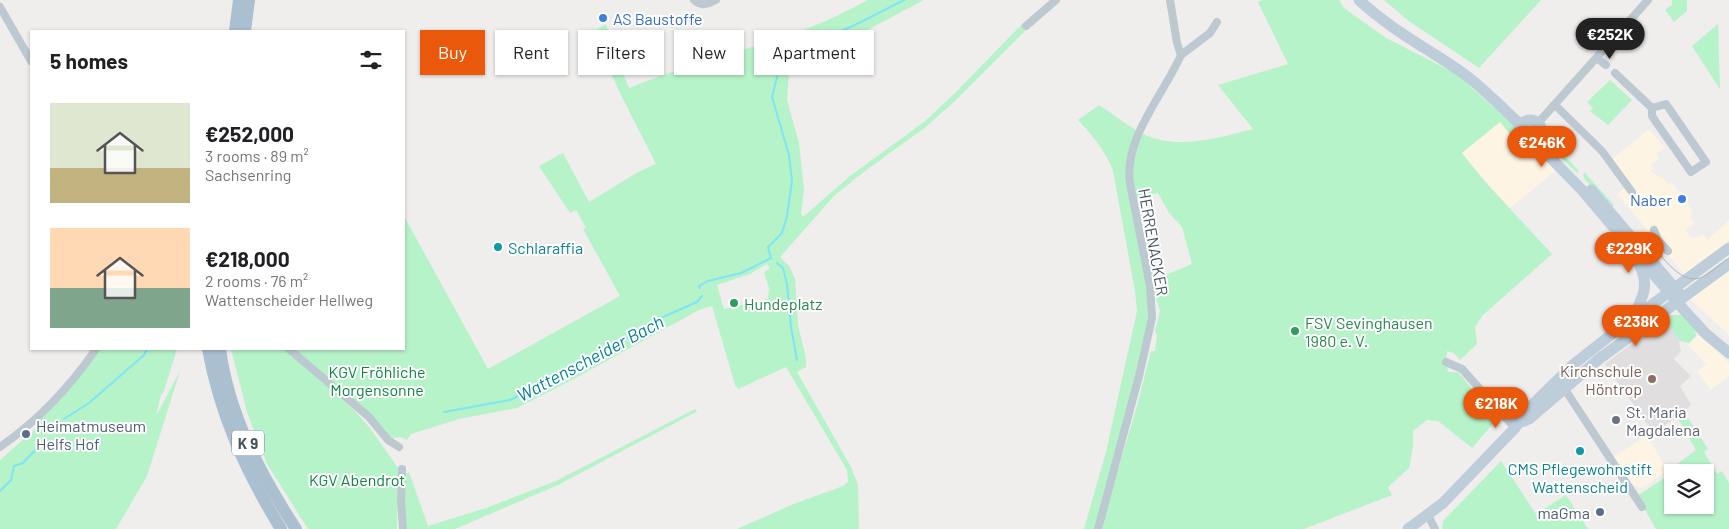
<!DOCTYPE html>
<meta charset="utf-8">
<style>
:root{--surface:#fff;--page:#f6f6f6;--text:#202124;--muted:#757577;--accent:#ea580c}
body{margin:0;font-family:Barlow,sans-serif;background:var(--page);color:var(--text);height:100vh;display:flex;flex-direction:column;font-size:19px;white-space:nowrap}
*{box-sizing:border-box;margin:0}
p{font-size:16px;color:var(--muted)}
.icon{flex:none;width:28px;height:28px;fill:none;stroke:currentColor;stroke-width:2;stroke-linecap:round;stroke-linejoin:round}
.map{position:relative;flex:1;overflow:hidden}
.drawer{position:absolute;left:30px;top:30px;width:375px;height:320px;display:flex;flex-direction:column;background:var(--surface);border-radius:0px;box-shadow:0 1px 4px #0004}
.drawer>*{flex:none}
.banner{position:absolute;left:420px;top:30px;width:475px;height:45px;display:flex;gap:10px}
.tools{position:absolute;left:1664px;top:464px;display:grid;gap:10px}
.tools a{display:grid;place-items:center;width:50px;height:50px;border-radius:0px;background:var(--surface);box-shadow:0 1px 4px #0004;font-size:25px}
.price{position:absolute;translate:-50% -42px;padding:0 11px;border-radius:18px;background:var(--accent);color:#fff;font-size:16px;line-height:32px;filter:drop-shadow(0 1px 2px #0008)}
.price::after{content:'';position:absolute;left:50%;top:30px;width:15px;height:11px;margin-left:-8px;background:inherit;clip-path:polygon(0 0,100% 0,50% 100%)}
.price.active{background:#222;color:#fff}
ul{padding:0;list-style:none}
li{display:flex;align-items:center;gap:15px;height:125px;padding:0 20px}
li span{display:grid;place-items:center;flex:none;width:140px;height:100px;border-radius:0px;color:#555}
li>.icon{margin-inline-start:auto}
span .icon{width:60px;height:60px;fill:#fffc;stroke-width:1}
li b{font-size:21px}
h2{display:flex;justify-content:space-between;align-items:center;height:60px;padding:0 20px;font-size:21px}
.chip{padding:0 18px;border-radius:0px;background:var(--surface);box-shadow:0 1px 4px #0004;font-size:18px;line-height:45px}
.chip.active{background:var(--accent);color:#fff}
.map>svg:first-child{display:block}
</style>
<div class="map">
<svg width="1729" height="529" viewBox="0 0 1729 529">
<rect width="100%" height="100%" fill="#f0eded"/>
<g fill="#fef4e4">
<polygon points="1500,122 1515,140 1517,138 1522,144 1528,146 1536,147 1559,168 1510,208 1461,153"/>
<polygon points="1648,130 1650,130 1665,148 1656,154 1659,159 1651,165 1654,169 1650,171 1665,180 1669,184 1672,182 1684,200 1686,199 1693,214 1690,216 1695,224 1685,230 1692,239 1703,234 1707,240 1729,220 1729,244 1685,275 1617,194 1630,183 1612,159"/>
<polygon points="1729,268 1729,335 1690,299"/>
<polygon points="1697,336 1701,336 1729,363 1729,376 1711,390 1697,372 1706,364 1688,345"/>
<polygon points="1647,435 1668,471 1642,488 1637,487 1632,485 1612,458"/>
</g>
<polygon fill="#e1dedf" points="1664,319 1680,341 1679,343 1681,351 1674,359 1691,376 1680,386 1691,405 1654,434 1605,364"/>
<g fill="#b6f3c9" fill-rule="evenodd">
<path d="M 868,0 L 924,0 L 841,44 L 797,64 L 789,72 L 787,100 L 799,143 L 804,190 L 801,213 L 803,217 L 850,176 L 924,122 L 955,93 L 1023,23 L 1028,28 L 956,100 L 927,126 L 865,171 L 835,195 L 780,257 L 790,267 L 795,279 L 798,325 L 806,358 L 806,367 L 797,372 L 851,467 L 858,485 L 859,529 L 737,529 L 791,505 L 843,486 L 848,482 L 847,470 L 786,367 L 738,389 L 735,385 L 712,306 L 699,310 L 570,381 L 517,408 L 459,419 L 411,434 L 407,440 L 400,437 L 388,439 L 293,349 L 404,349 L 404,216 L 488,369 L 620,296 L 583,229 L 586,228 L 576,210 L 570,213 L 539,166 L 563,153 L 589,202 L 638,172 L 656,164 L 619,91 L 593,32 L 606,24 L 615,53 L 629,88 C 686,65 745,51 803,30 C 825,22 847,11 868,0 ZM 767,264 L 770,268 L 764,272 L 769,288 L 768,299 L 724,309 L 717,285 L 750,274 Z"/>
<path d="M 1262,0 L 1339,0 L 1344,8 L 1386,38 L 1455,73 L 1514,125 L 1517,138 L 1515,140 L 1500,122 L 1462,153 L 1485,182 L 1552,254 L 1483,315 L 1475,327 L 1477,344 L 1460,360 L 1454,353 L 1447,351 L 1446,362 L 1448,372 L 1458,372 L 1497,419 L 1472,448 L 1438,421 L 1427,420 L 1413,431 L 1413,447 L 1409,468 L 1388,487 L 1392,495 L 1304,529 L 1100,529 L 1137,406 L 1151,351 L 1155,351 L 1157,336 L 1155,331 L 1160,311 L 1151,281 L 1192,264 L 1182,227 L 1169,213 L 1158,193 L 1135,199 L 1147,280 L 1148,326 L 1097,529 L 1084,529 L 1106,452 L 1137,311 L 1135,291 L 1113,171 C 1105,150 1093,136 1078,120 L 1099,105 C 1113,114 1126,125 1141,133 C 1177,151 1217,138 1253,129 L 1218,85 L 1288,64 L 1258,2 Z"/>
<polygon points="1384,0 1541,0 1479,68 1410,22"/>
<polygon points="1672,0 1687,0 1687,11 1674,22 1665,10 1672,5"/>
<polygon points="1718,24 1720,89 1692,46"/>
<polygon points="1610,80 1632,100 1608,125 1590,111 1593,108 1587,102"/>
<polygon points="1551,144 1572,163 1579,172 1577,173 1549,146"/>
<polygon points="1585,173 1614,205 1612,207 1585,180 1583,174"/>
<polygon points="1670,315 1681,315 1695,329 1696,336 1689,343 1680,341 1664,319"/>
<polygon points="93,349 177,349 163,394 161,394 156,416 180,371 147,476 116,529 0,529 0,460 41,424 40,420 44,414"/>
<polygon points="231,349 284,349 353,409 370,428 398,468 397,529 308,529 267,464 247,412"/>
<polygon points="695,409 697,412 694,413 558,485 455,529 404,529 403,476 409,472 428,526 486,508 556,481"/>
<path d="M 1684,412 L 1708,449 L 1704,452 L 1717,474 L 1722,471 L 1729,483 L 1729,529 L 1656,529 L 1637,496 L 1669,475 L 1668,471 L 1696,450 L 1677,417 ZM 1672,472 L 1705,472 L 1705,505 L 1672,505 Z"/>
<polygon points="1501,461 1536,514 1566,495 1588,529 1442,529 1443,521"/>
</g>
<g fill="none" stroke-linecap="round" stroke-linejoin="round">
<g stroke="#7ee5f5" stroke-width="2">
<polyline points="777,263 783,268 787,284 791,327 797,360"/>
<polyline points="700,288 699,286 708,281 741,273 771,258 768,247 782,233 787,216 792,181 789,155 772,97 779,69 786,56 859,23 904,0"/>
<polyline points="444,412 510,400 592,358 665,316 697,302 702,296"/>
<polyline points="64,419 89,403 144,355 147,349"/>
<polyline points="0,491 11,480 14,466 23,463 39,446"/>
</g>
<g stroke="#bcc9d1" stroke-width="8">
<path d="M 694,0 C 701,7 708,4 716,0"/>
<polyline points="0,7 31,61"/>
<polyline points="1026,26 1056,0"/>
<polyline points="1181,55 1210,33 1217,22"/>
<polyline points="1597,58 1606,65"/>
<polyline points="1615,73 1652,108 1652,116 1656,122 1691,172 1706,162 1666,104 1652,108"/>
<polyline points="1555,105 1602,151 1632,192"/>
<polyline points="1538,123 1648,0"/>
<polyline points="1654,230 1658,240 1668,251"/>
<polyline points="289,349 369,417 388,440 399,447"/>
<polyline points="1446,362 1462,369 1515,428"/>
<polyline points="1562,385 1642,507"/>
<path d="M 0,447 C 39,420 69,388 96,349"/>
<polyline points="402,469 401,501 403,529"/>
<polyline points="1428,515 1435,529"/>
<path d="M 1098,529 L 1139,376 L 1152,318 L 1150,286 L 1130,183 C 1123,139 1164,94 1181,55 L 1177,43 L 1170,0"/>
</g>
<g stroke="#bdcdd9" stroke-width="11">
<path d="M 1359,0 C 1389,28 1423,46 1457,69 C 1480,84 1500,106 1521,125"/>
<circle cx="1530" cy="132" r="12"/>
<polyline points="1536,143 1581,189 1684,310 1706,334 1729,353"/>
<polyline points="1591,190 1680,294"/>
<path d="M 1634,316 C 1643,295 1650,287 1639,264"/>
<polyline points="1519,423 1529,419 1599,359 1729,264"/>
<polyline points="1408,529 1443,503 1515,428 1524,413 1574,364 1612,334 1729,248"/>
</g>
<g stroke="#aabfd0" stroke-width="12">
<polyline points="235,31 239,0"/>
<polyline points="245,31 249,0"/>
<path d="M 208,349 C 220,415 246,472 281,529"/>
<path d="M 220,349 C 229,415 260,474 296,529"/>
</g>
<path stroke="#afb3b9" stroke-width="1" d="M 1646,237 C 1658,251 1679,285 1700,278 C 1710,274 1720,264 1729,258"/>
</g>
<g fill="#3f7fe0" stroke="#fff" stroke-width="2">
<circle cx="603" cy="18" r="5"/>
<circle cx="1682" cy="199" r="5"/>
</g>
<g fill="#0f9aa8" stroke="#fff" stroke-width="2">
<circle cx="498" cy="247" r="5"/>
<circle cx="1580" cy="451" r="5"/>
</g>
<g fill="#2e9e5b" stroke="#fff" stroke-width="2">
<circle cx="734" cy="303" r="5"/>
<circle cx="1295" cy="331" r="5"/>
</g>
<circle fill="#8d6e63" stroke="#fff" stroke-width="2" cx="1652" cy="379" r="5"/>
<circle fill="#6b7280" stroke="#fff" stroke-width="2" cx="1616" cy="420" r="5"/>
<g fill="#5c6f8a" stroke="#fff" stroke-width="2">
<circle cx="26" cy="434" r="5"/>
<circle cx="1600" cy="512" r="5"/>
</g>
<g text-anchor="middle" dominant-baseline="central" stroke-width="4" stroke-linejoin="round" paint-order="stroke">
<rect fill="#fff" stroke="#7c878e" stroke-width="1" x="232" y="430.5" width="32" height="25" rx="4"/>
<g font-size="15" font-weight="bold" fill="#44535d">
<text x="248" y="443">K 9</text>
</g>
<g font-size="16" fill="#366cbe" stroke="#fff" text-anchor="start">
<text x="613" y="18">AS Baustoffe</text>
<text x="1672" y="199" text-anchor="end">Naber</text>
</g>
<g font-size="16" fill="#44535d" stroke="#fff">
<text transform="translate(1154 242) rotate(80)">HERRENACKER</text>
</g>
<g font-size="16" fill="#0d838f" stroke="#fff" text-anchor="start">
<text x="508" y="247">Schlaraffia</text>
<text x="1580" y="468" text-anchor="middle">CMS Pflegewohnstift<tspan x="1580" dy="18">Wattenscheid</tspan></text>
</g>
<g font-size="16" fill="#27864d" stroke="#fff" text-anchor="start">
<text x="744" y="303">Hundeplatz</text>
<text x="1305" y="322">FSV Sevinghausen<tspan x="1305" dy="18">1980 e. V.</tspan></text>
</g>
<g font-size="16" fill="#785e54" stroke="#fff" text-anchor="end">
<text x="1642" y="370">Kirchschule<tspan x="1642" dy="18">Höntrop</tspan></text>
</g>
<g font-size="16" fill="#0d8541" stroke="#fff">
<text x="377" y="371">KGV Fröhliche<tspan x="377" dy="18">Morgensonne</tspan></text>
<text x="357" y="479">KGV Abendrot</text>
</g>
<g font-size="16" fill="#5b616d" stroke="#fff" text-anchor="start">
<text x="1626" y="411">St. Maria<tspan x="1626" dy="18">Magdalena</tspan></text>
</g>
<g font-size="16" fill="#4e5e75" stroke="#fff" text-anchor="start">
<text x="36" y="425">Heimatmuseum<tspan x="36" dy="18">Helfs Hof</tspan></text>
<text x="1590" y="512" text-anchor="end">maGma</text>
</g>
<g font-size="18" font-style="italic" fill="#037f93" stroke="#fff">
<text transform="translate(590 358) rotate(-28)">Wattenscheider Bach</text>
</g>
</g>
</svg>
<div class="tools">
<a><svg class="icon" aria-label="layers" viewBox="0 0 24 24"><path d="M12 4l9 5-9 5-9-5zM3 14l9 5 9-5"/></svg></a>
</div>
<b class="price active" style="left:1610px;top:60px">€252K</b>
<b class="price" style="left:1542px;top:168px">€246K</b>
<b class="price" style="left:1629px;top:274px">€229K</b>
<b class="price" style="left:1636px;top:347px">€238K</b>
<b class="price" style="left:1496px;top:429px">€218K</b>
<div class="banner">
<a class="chip active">Buy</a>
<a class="chip">Rent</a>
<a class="chip">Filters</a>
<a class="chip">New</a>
<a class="chip">Apartment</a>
</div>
<section class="drawer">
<h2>5 homes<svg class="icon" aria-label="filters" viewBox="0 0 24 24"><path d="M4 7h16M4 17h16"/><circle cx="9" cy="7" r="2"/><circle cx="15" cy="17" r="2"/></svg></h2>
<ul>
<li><span style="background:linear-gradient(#dfe7d0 65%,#c2b280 0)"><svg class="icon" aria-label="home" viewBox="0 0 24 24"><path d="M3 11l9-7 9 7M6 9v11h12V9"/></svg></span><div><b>€252,000</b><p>3 rooms · 89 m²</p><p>Sachsenring</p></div></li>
<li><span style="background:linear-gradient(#ffd9b3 60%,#7fa58c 0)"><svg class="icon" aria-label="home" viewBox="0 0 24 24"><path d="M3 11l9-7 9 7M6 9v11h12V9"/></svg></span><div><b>€218,000</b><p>2 rooms · 76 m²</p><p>Wattenscheider Hellweg</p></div></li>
</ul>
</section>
</div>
